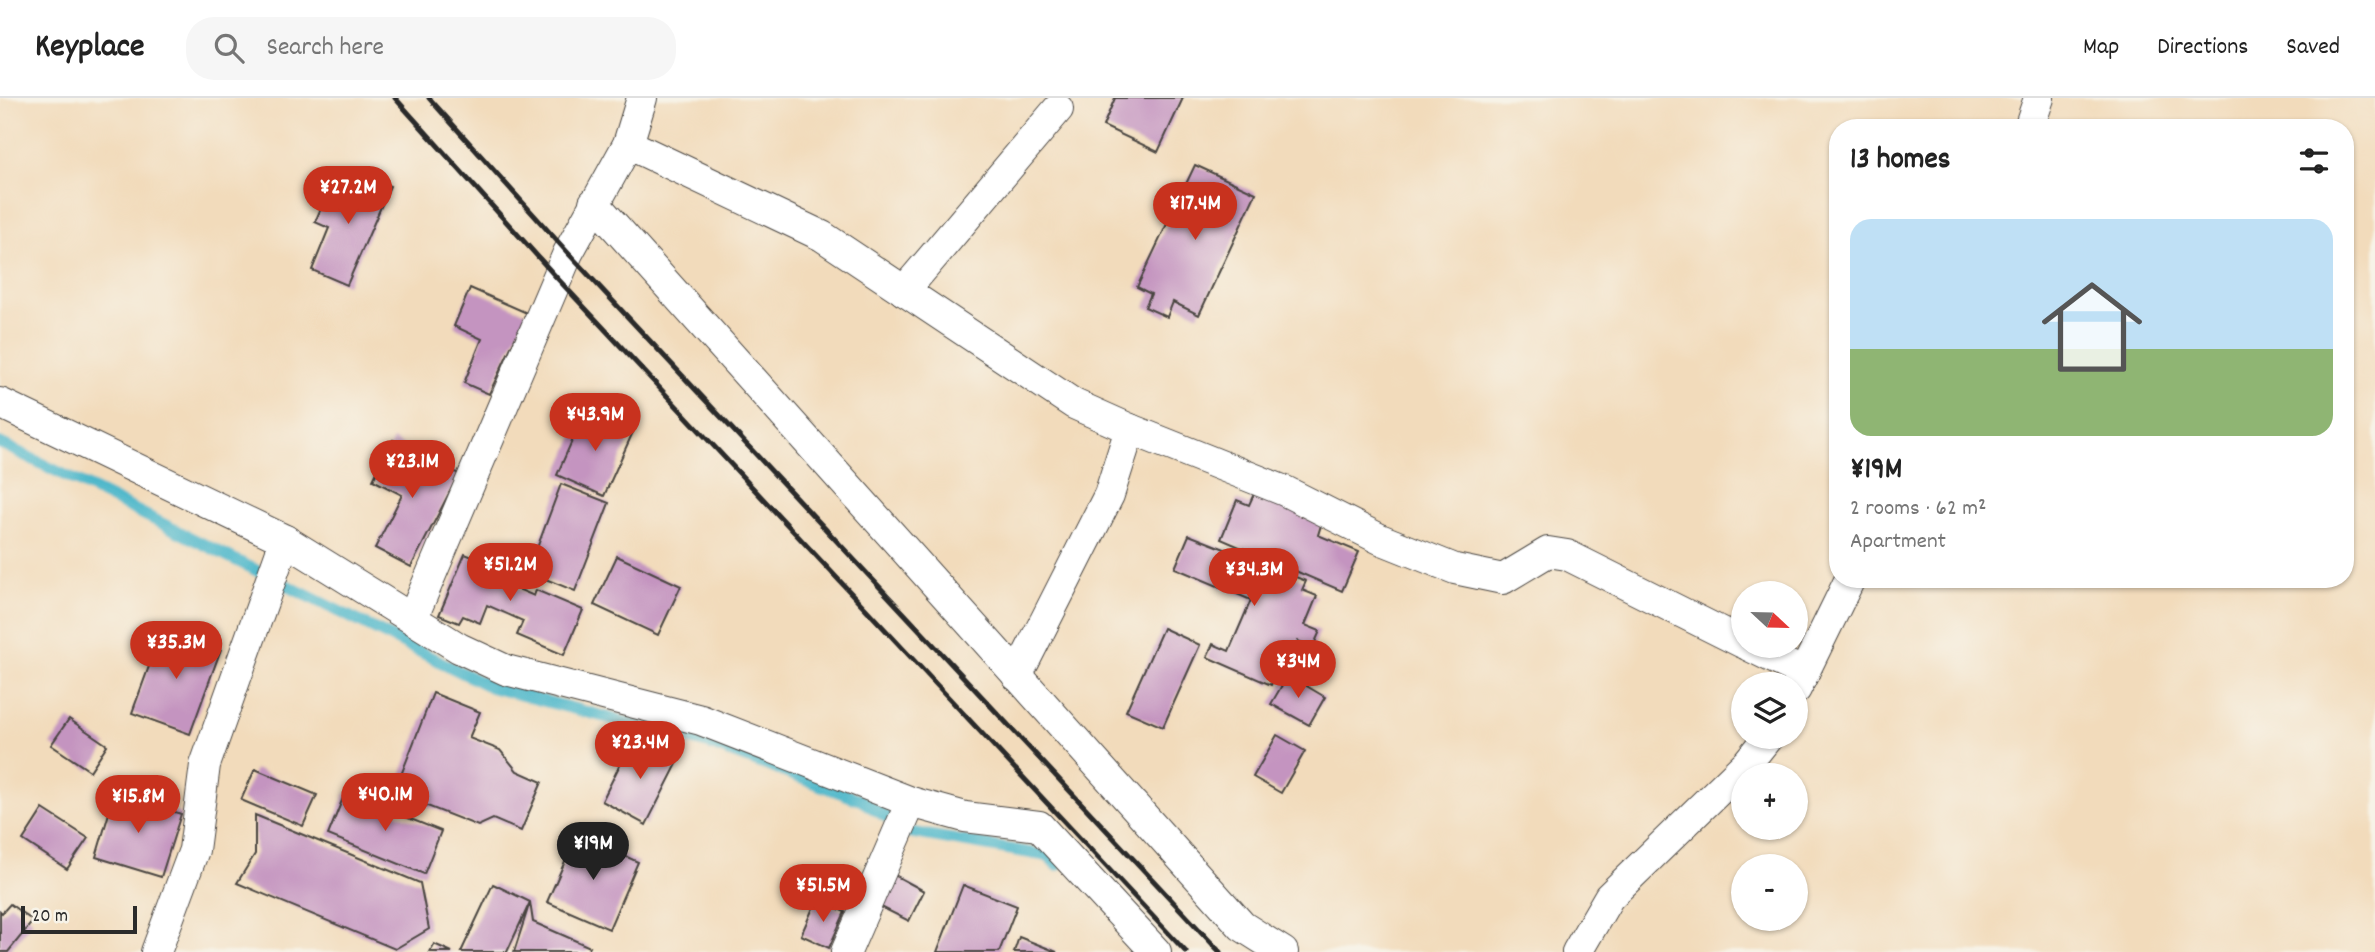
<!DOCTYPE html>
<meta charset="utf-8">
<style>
:root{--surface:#fff;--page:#f6f6f6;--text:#222;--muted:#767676;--line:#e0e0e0;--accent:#c8321e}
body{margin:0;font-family:Dekko,sans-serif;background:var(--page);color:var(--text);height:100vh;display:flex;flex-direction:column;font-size:26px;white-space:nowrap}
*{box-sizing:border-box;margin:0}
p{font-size:23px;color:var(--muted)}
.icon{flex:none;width:38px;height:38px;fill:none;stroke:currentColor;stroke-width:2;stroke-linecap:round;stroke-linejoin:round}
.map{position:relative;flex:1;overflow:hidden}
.details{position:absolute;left:1829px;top:21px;width:525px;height:469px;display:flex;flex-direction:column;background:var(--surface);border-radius:28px;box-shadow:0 2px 5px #0004}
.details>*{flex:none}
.needle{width:46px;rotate:112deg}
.fabs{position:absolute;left:1731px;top:483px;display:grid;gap:14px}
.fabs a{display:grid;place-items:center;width:77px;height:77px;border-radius:50%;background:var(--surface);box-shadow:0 2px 5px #0004;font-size:35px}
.scale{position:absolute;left:21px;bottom:18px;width:116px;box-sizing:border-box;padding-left:7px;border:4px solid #2b2b2b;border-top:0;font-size:19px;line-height:24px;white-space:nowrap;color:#2b2b2b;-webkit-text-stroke:5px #f7f3e8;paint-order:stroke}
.price{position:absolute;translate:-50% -60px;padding:0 16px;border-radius:24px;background:var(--accent);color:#fff;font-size:23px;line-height:46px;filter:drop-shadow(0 2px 4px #0008)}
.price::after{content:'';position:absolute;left:50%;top:42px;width:21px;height:16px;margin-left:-10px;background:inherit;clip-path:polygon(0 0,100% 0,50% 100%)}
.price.on{background:#222;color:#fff}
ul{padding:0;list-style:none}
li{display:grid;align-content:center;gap:14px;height:371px;padding:0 21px}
li span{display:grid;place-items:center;height:217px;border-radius:21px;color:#555}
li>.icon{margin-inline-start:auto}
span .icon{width:126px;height:126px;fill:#fffc;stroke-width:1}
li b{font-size:30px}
h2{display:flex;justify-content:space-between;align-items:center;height:84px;padding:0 21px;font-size:30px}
header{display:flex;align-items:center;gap:42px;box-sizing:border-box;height:98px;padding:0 35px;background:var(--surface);border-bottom:2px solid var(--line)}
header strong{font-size:33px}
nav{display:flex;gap:38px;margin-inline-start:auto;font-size:24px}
.search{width:490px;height:63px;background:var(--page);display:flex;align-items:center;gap:18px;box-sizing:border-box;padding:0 24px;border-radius:28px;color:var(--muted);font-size:26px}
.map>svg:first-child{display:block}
</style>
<header>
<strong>Keyplace</strong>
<div class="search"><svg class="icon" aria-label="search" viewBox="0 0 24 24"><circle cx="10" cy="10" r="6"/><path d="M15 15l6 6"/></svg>Search here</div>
<nav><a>Map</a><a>Directions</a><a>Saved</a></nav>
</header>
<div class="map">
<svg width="2375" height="854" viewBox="0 0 2375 854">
<rect width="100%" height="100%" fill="#f7f3e8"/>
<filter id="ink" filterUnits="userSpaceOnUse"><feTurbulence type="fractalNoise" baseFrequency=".0143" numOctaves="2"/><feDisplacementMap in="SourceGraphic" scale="14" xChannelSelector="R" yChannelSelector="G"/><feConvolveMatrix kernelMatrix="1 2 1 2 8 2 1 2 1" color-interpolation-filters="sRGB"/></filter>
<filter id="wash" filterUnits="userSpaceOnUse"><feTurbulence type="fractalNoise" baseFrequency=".00686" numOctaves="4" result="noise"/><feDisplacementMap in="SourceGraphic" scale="28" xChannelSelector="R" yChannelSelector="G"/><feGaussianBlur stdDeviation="1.57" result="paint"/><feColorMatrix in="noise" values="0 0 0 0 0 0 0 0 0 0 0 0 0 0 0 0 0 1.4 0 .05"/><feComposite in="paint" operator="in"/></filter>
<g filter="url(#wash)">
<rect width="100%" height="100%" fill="#f2dbbb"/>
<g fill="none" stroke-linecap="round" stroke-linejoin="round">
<polyline stroke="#4db7ca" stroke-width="12" points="0,345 491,589 709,646 861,702 909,734 1048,758 1057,767"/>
</g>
<g id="blocks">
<g fill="#c494c0">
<polygon points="1115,0 1183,0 1158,54 1103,28"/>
<polygon points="1195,67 1256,95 1199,217 1173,204 1167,219 1145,209 1151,196 1137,189"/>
<polygon points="354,73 390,88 347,187 312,172 329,130 315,124 329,92 344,98"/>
<polygon points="470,190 527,215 489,296 464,285 482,241 454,228"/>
<polygon points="585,313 633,334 604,398 557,377"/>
<polygon points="393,342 459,376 411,469 375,450 402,397 373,382"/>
<polygon points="561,386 609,405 575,493 528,474"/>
<polygon points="1257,389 1302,408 1299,417 1321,427 1318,437 1359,454 1342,493 1221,441 1237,402 1249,407"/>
<polygon points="1189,437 1306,483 1302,492 1317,498 1305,527 1320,533 1313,549 1298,543 1289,564 1274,557 1269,570 1277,574 1271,587 1207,559 1213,546 1229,553 1251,502 1175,470"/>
<polygon points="490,452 509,460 499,483 534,498 536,492 583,512 564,557 517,537 523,523 487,507 480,525 463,518 459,525 439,517 465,456 485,464"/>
<polygon points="617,458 681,488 658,537 594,507"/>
<polygon points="163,530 221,551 190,636 132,615"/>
<polygon points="1163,530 1200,547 1163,629 1126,613"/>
<polygon points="1288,577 1325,599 1309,627 1271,606"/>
<polygon points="433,595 480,614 469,640 500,652 517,673 542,684 521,733 493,721 478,728 394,695"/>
<polygon points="69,621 107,647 90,673 51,647"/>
<polygon points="1277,637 1305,653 1281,695 1253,679"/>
<polygon points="633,640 678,664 646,727 602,703"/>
<polygon points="255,671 317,697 303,728 241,702"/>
<polygon points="115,695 181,716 161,779 96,759"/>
<polygon points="345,695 441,733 424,776 328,737"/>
<polygon points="43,711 88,740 67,771 23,742"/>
<polygon points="255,717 420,785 429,831 395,851 237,785 255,756"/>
<polygon points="577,736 638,764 609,831 547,804"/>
<polygon points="889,774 924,793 909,823 873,805"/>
<polygon points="493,786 530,804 533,824 590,849 587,854 514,854 530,804 507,854 461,854"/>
<polygon points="963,787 1017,808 999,854 937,854"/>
<polygon points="817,801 845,814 829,850 801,837"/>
<polygon points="10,806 33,823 8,854 0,854 0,813 2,815"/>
<polygon points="1019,839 1057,854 1014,854"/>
<polygon points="434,846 452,854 430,854"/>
</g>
</g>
</g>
<g filter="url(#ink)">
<use href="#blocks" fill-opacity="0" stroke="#494541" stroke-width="2"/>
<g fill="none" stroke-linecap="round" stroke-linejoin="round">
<defs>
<g id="street">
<polyline points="2029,30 2039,0"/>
<polyline points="628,46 822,138 1074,306 1130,331 1109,397 1017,578"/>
<polyline points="594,105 1242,828 1283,854"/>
<polyline points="904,193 1058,11"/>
<polyline points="0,305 285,442 459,550 506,572 701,622 911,704 965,719 1039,728 1156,854"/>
<polyline points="1130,331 1285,393 1380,441 1455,471 1503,481 1548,454 1567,457 1743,545"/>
<polyline points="413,519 568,155 628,46 642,0"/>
<polyline points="1749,548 1804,575"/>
<polyline points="1796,591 1850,481"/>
<polyline points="156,854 194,752 205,667 285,442"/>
<polyline points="846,854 911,704"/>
<polyline points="1577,854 1609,799 1748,664 1768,639"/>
</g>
</defs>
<use href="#street" stroke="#494541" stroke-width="32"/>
<use href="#street" stroke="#fff" stroke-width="30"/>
<g stroke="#2b2b2b" stroke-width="5">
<polyline points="395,0 557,180 1186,854"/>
<polyline points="429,0 568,155 1220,854"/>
</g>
</g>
</g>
</svg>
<div class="fabs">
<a><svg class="needle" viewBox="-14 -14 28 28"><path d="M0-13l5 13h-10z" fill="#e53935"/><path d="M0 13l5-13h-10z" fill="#767676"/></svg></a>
<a><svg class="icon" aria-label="layers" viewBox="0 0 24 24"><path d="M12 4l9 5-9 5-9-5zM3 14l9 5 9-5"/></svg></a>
<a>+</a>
<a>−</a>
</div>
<div class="scale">20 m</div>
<b class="price" style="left:348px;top:128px">¥27.2M</b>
<b class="price" style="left:1195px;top:144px">¥17.4M</b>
<b class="price" style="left:595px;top:355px">¥43.9M</b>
<b class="price" style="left:412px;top:402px">¥23.1M</b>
<b class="price" style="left:510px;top:505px">¥51.2M</b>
<b class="price" style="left:1254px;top:510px">¥34.3M</b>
<b class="price" style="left:176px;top:583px">¥35.3M</b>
<b class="price" style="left:1298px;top:602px">¥34M</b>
<b class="price" style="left:640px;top:683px">¥23.4M</b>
<b class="price" style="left:385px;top:735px">¥40.1M</b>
<b class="price" style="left:138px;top:737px">¥15.8M</b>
<b class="price on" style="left:593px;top:784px">¥19M</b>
<b class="price" style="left:823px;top:826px">¥51.5M</b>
<section class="details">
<h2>13 homes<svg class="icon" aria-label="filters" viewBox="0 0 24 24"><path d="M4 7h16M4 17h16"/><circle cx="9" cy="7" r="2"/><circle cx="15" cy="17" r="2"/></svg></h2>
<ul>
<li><span style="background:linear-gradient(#bfe0f5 60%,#8fb573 0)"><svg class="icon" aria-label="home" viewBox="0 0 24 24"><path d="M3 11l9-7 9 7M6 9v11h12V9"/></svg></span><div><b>¥19M</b><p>2 rooms · 62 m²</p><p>Apartment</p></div></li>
</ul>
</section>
</div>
